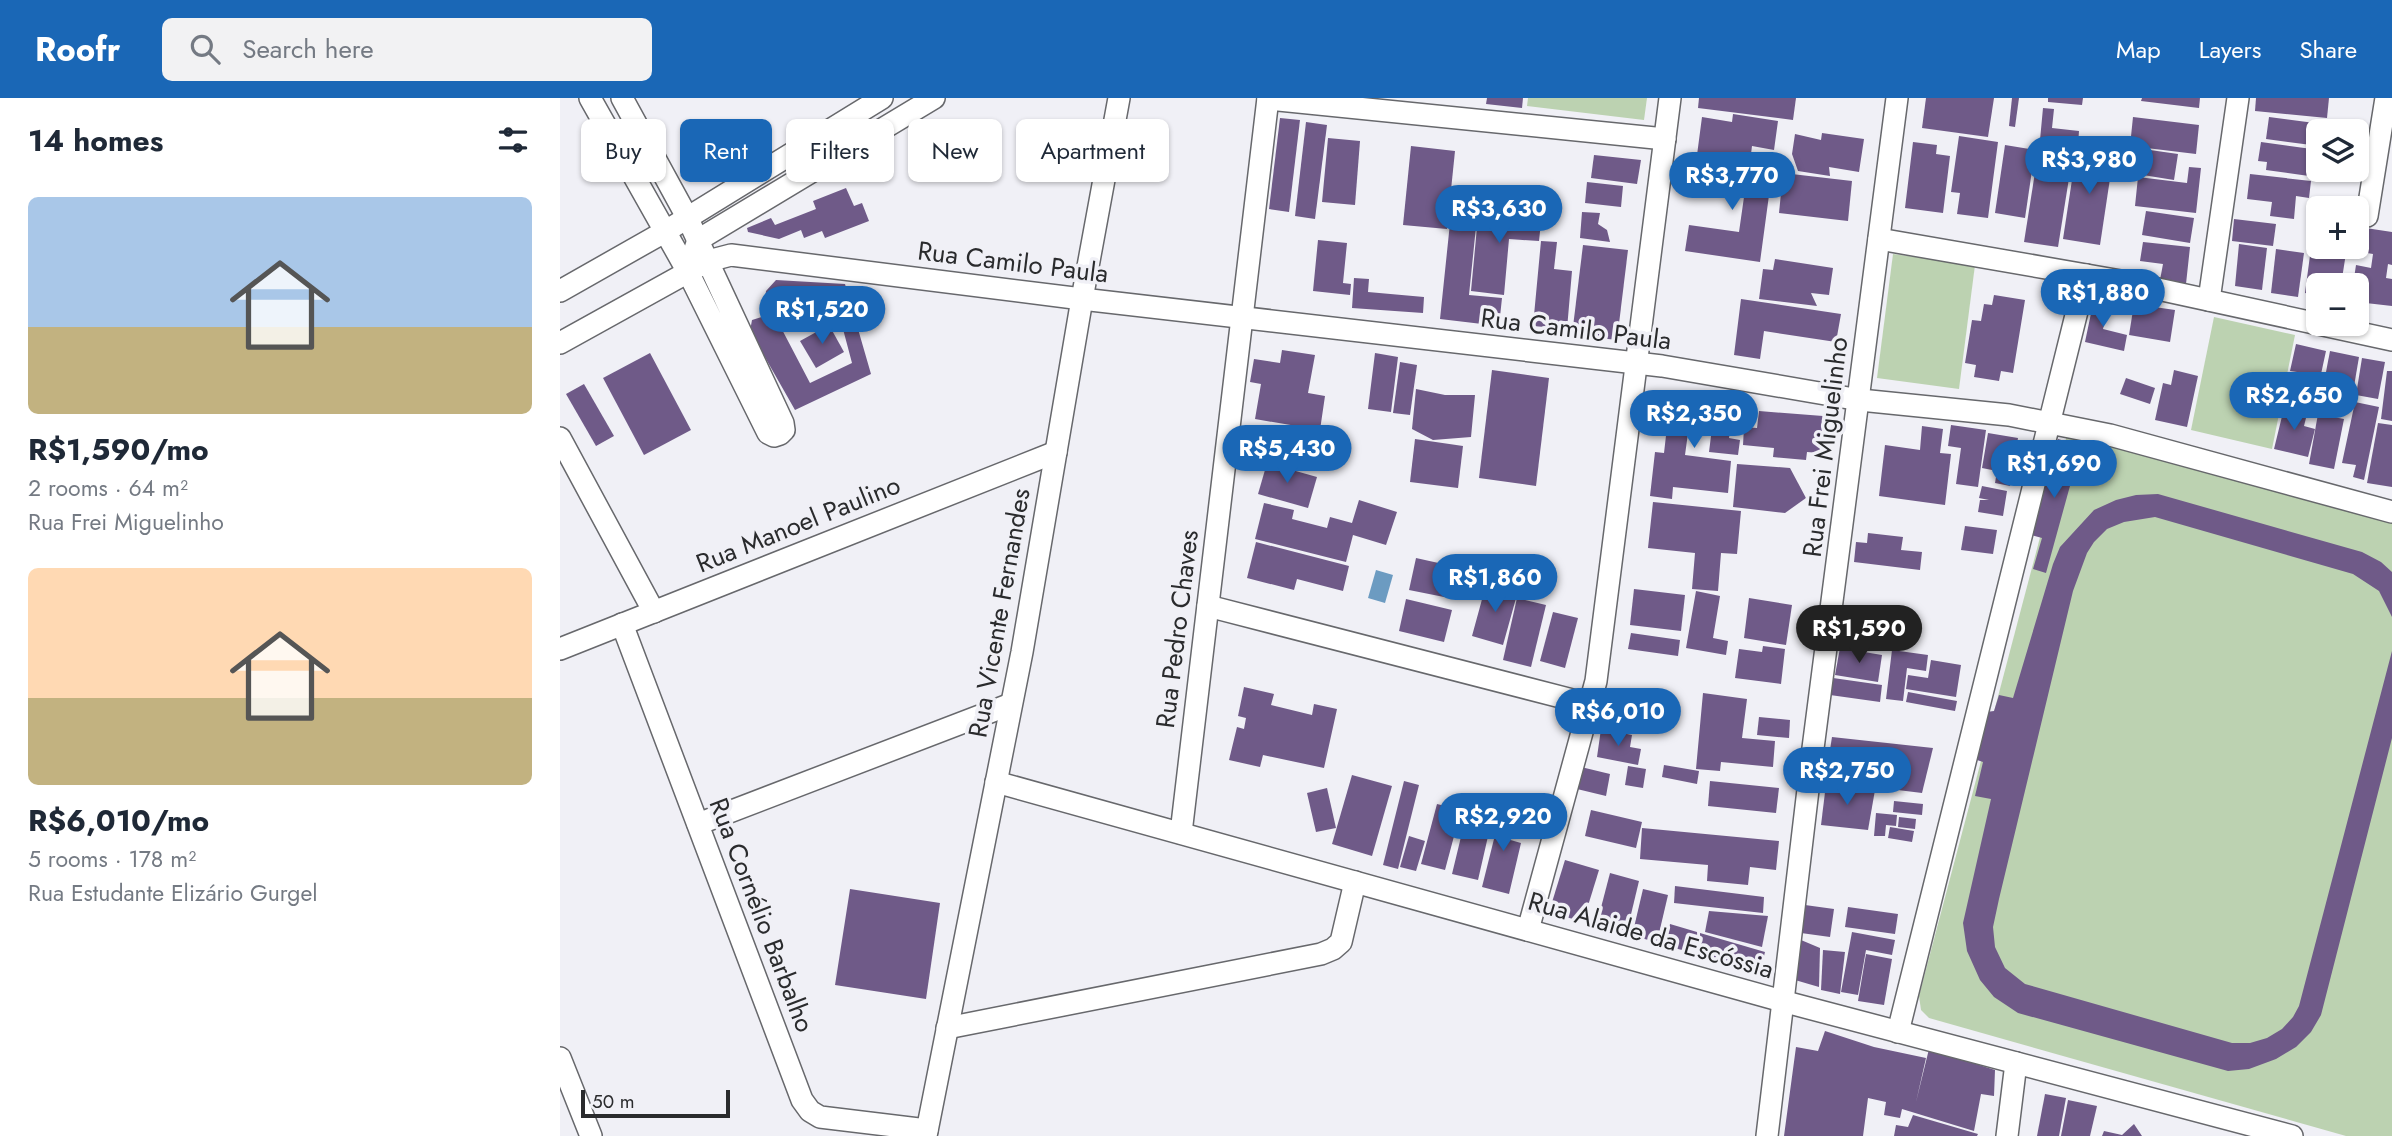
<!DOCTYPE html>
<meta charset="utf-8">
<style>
:root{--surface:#fff;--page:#f2f2f3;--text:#1f2937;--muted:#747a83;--accent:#1a67b6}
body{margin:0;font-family:Jost,sans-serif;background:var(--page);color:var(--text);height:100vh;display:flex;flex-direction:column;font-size:26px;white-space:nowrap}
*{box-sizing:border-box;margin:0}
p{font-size:23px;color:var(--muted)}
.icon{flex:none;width:38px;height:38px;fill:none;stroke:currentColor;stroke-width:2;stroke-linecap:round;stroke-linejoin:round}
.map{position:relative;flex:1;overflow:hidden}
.drawer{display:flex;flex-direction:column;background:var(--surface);width:560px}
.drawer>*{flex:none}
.top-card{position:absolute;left:21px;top:21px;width:665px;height:63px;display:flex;gap:14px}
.tools{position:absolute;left:1746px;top:21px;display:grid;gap:14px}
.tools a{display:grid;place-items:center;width:63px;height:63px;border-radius:10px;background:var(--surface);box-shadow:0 2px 5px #0004;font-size:35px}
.scale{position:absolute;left:21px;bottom:18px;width:149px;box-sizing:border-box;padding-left:7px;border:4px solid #2a2b2d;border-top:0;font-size:19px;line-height:24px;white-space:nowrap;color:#2a2b2d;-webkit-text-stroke:5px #f0f0f6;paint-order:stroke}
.price{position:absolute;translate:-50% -60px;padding:0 16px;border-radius:24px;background:var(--accent);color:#fff;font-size:23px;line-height:46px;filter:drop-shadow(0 2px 4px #0008)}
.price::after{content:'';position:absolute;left:50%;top:42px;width:21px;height:16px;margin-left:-10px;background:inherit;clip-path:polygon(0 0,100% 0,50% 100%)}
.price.on{background:#222;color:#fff}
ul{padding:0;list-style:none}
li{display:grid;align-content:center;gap:14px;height:371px;padding:0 28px}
li span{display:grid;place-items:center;height:217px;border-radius:10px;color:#555}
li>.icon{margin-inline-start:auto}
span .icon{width:126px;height:126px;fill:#fffc;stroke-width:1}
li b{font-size:30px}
h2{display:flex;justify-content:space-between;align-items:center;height:84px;padding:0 28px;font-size:30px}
.pill{padding:0 24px;border-radius:10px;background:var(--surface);box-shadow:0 2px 5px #0004;font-size:24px;line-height:63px}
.pill.on{background:var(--accent);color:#fff}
header{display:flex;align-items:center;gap:42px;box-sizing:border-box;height:98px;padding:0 35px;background:var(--accent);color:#fff}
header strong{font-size:33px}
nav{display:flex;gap:38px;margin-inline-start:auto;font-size:24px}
.search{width:490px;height:63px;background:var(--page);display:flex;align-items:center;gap:18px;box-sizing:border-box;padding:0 24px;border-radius:10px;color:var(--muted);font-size:26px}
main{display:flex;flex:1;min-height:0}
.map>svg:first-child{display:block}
</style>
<header>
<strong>Roofr</strong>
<div class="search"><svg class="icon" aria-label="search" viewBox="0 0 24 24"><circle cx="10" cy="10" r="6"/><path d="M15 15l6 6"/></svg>Search here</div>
<nav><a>Map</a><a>Layers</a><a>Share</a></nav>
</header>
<main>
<section class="drawer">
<h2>14 homes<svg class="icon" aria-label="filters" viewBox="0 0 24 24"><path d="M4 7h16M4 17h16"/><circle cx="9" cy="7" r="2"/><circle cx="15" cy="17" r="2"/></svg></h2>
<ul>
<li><span style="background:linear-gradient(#a9c7e8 60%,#c2b280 0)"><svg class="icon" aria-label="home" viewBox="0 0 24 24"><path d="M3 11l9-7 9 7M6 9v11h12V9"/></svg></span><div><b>R$1,590/mo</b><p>2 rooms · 64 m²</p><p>Rua Frei Miguelinho</p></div></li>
<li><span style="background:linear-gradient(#ffd9b3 60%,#c2b280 0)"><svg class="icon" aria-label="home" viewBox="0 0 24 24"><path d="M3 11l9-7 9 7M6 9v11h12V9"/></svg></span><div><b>R$6,010/mo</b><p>5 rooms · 178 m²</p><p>Rua Estudante Elizário Gurgel</p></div></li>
</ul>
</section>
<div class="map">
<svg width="1832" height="1038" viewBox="0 0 1832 1038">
<rect width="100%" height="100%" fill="#f0f0f6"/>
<g fill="#bcd2b1">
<polygon points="968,0 1087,0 1084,22 967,8"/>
<polygon points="1333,156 1415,167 1399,291 1317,280"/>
<polygon points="1654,219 1735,237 1712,351 1631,332"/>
<polygon points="1507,337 1832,422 1832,1038 1786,1038 1369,920 1361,912 1359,898"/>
</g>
<polygon fill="#6c9bc1" points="816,472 833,477 825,505 808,500"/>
<g fill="#6f5a88">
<polygon points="927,0 963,0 962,10 926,6"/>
<polygon points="1139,0 1236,0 1233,22 1138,10"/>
<polygon points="1366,0 1434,0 1428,39 1362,30"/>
<polygon points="1452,0 1459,0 1455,29 1449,28"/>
<polygon points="1488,0 1523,0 1522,7 1488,4"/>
<polygon points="1582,0 1640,0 1639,10 1581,3"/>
<polygon points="1696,0 1769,0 1767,20 1695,13"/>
<polygon points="1483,10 1494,11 1492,30 1519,33 1518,47 1480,42"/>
<polygon points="1173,16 1218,23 1214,52 1192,48 1190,64 1137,57 1142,19 1172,24"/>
<polygon points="1573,19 1639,27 1636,56 1570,48"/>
<polygon points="1709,19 1770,27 1770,33 1759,33 1759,48 1706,41"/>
<polygon points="720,20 740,22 729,114 709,111"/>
<polygon points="746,24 767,27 755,121 735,118"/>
<polygon points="1262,35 1304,41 1299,74 1269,69 1270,78 1238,73 1232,56 1235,36 1261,42"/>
<polygon points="1399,38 1438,44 1428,120 1397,116 1400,95 1391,94"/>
<polygon points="768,40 800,43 795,107 762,104"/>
<polygon points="1353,44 1377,47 1376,56 1390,58 1383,115 1345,110"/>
<polygon points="1701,44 1759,52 1756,79 1706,72 1707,64 1698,63"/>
<polygon points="1445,47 1475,52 1465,120 1435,115"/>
<polygon points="851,48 895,53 887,131 843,127"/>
<polygon points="1517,49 1554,54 1540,147 1503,141"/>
<polygon points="1569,49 1618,56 1614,82 1558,73 1560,61 1567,62"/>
<polygon points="1034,57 1081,62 1077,86 1031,80"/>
<polygon points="1133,64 1212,75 1200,164 1125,153 1129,127 1179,134 1184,99 1129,92"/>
<polygon points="1476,68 1510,74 1498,149 1464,144"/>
<polygon points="1629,69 1641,70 1636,115 1575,108 1578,79 1627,85"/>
<polygon points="1223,75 1292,83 1288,123 1219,115"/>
<polygon points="1690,76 1751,83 1749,100 1736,98 1734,121 1710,118 1712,104 1687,101"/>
<polygon points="1027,84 1063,88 1061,109 1025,105"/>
<polygon points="286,90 294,108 302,105 309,123 265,140 262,133 244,140 241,132 219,141 188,134 187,130 211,120 215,127 256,111 253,103"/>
<polygon points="892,106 918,109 909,197 942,200 939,228 880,221"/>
<polygon points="919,108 982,115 979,143 949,141 944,197 911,193"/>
<polygon points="1586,113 1634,120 1630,145 1582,137"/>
<polygon points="1022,114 1040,115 1038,126 1047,132 1050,144 1020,140"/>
<polygon points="1674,121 1716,126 1713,148 1672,143"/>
<polygon points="1799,129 1832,134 1832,167 1828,166 1826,180 1832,181 1832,208 1797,204 1797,187 1793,187 1796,167 1811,170 1813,156 1795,153"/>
<polygon points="758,142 787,145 783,185 791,186 790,197 753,193"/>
<polygon points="981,143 997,144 994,171 1012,173 1007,231 973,228"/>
<polygon points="1583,144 1630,149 1626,186 1600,182 1603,166 1580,163"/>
<polygon points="1679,146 1707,150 1702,192 1675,188"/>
<polygon points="1023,147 1068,152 1057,242 1012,237"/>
<polygon points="1751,150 1786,155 1781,187 1759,187 1759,198 1745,195"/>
<polygon points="1716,151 1744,155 1738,199 1711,195"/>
<polygon points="1215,161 1273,170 1269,197 1251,195 1257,208 1199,201 1203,171 1213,172"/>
<polygon points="794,180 809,181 808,194 864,199 863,215 792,210"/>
<polygon points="216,182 285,186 311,276 235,312 190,233 192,222 208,217 217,222 250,285 292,265 279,216 213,213 205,202 206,193"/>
<polygon points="1434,197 1465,202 1453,275 1441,273 1439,283 1414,279 1416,267 1405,265 1412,222 1421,223 1424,206 1432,207"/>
<polygon points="1181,201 1281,216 1276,244 1204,233 1200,261 1174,257"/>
<polygon points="1534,201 1550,204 1543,231 1567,237 1564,253 1525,244"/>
<polygon points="1574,206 1615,212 1610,244 1569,237"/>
<polygon points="269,227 284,254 256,270 240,243"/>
<polygon points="1736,246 1766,253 1758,290 1735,285 1737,274 1730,273"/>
<polygon points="722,252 755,257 748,295 765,298 760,332 695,321 701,286 690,284 694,261 720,265"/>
<polygon points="1770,253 1799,259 1791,306 1761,300"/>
<polygon points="90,255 131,332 84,357 43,280"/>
<polygon points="815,255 838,259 831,314 808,311"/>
<polygon points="1802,260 1825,264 1818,301 1796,297"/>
<polygon points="840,264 857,267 850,317 833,315"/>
<polygon points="932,272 989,280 976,388 919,380"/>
<polygon points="1614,272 1638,278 1627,329 1595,322 1603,285 1611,287"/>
<polygon points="1827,273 1832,273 1832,323 1821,321"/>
<polygon points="1566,280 1595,290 1590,306 1560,296"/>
<polygon points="24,286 54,338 36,348 6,296"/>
<polygon points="856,291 885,297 915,297 911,339 873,342 852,331"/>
<polygon points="1127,300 1164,305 1163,316 1172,318 1169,340 1180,342 1178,357 1149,354 1151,338 1128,335 1125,357 1171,363 1168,395 1113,389 1112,401 1090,398 1095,354 1104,355 1110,303 1126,305"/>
<polygon points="1795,304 1819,309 1804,382 1793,379 1796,367 1782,365"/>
<polygon points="1725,306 1748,312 1744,328 1755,331 1748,359 1714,351"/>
<polygon points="1199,313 1263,318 1260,355 1247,354 1246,362 1213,359 1214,350 1183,347 1184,329 1197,330"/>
<polygon points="1758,316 1784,321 1774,371 1749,366"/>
<polygon points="1818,325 1832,327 1832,389 1807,385"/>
<polygon points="1391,327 1426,332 1418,389 1396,386 1401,350 1388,348"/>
<polygon points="1362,328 1383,331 1380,355 1391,356 1385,407 1319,398 1325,347 1360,352"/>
<polygon points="1428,335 1458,340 1450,388 1435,385 1437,373 1422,370"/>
<polygon points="855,341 903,348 898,390 850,384"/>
<polygon points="1498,341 1521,348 1486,475 1473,471 1482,440 1471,437"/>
<polygon points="707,365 757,379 748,410 698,396"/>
<polygon points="1177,366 1230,370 1246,400 1225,415 1173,409"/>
<polygon points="1422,388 1447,393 1443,418 1418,414 1420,402 1429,402 1419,400"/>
<polygon points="1598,396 1802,454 1821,464 1832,474 1832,519 1819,493 1793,476 1595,419 1564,424 1547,431 1534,444 1527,455 1513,493 1439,801 1433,829 1435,849 1445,870 1465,886 1672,945 1690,945 1707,940 1722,931 1733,919 1739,908 1832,553 1832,640 1761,917 1751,934 1736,949 1716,961 1689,971 1668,973 1458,915 1434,899 1420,882 1407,853 1403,825 1431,701 1415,698 1423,664 1414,661 1426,614 1434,613 1439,597 1453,600 1493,466 1500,449 1534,412 1556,402 1576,397"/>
<polygon points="799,402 837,414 826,447 793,437 786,464 695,441 704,405 734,412 732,421 767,430 770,419 792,425"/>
<polygon points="1093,404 1181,413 1177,456 1161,455 1158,493 1132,491 1135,455 1088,450"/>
<polygon points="1405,428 1437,432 1433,456 1401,452"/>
<polygon points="1308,435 1343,439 1341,452 1362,454 1360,472 1294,464 1296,444 1307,445"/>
<polygon points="696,444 789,468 783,493 737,481 734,492 687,480"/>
<polygon points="856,460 901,470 894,501 849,492"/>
<polygon points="932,486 958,493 943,547 912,538 924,494 930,495"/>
<polygon points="1074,491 1125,497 1121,533 1070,527"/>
<polygon points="1136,493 1160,498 1153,540 1168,543 1166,557 1126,550"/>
<polygon points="957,500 986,507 971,569 943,562"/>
<polygon points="1189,500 1232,507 1226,547 1184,540"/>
<polygon points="846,501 892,512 884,544 839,533"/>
<polygon points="993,514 1018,520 1005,570 980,563"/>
<polygon points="1071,535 1120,542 1118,558 1068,551"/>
<polygon points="1203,548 1225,551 1221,586 1175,580 1179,551 1202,554"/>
<polygon points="1280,550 1322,557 1318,584 1275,577"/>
<polygon points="1332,552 1368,557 1366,573 1347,570 1343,603 1326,601"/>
<polygon points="1371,562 1401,567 1396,599 1346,591 1348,577 1368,580"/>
<polygon points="1273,580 1322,587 1320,604 1270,597"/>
<polygon points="684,589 714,596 711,607 752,617 754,606 777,611 764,670 703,657 700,669 669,662 677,629 684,631 686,620 678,618"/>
<polygon points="1348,594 1397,603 1395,613 1346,604"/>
<polygon points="1143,595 1187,601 1182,640 1215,643 1213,669 1161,664 1160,673 1136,671"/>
<polygon points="1199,619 1230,622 1229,640 1197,637"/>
<polygon points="1041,631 1072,637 1070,649 1081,651 1078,667 1037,659"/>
<polygon points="1272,639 1373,650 1362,695 1265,683"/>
<polygon points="1104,667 1139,673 1137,686 1102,679"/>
<polygon points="1068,668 1086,671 1083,690 1065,687"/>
<polygon points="1021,669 1050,676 1046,698 1017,691"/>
<polygon points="792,677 832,688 812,758 772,746"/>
<polygon points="844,683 859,687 838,771 823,767"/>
<polygon points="1150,683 1219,690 1216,715 1148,708"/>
<polygon points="1266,686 1315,692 1308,732 1261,727"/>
<polygon points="767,690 776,730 756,734 747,695"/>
<polygon points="1334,703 1363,706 1362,717 1333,714"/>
<polygon points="877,706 901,712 885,772 861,766"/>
<polygon points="942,709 964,714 960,730 951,727 947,741 961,745 949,796 922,789"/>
<polygon points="1031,712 1082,724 1076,750 1025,738"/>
<polygon points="907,714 920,717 917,731 929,734 918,782 892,776"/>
<polygon points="1316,715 1337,717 1336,728 1326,727 1325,738 1314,738"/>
<polygon points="1339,719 1356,721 1355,731 1338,729"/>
<polygon points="1330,729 1354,733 1352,744 1328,740"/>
<polygon points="1082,730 1219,743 1216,772 1190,769 1188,787 1147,783 1148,767 1080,761"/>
<polygon points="849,738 865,743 856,773 840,769"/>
<polygon points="1005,762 1039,772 1023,824 989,814"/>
<polygon points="1050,775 1079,783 1067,833 1037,825"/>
<polygon points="1115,788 1204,799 1203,815 1114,805"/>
<polygon points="290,791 380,805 366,901 275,887"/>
<polygon points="1083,791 1108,797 1097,844 1072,838"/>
<polygon points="1245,807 1274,811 1270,839 1241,835"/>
<polygon points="1288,809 1338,816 1335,836 1285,829"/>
<polygon points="1149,813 1208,818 1202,849 1145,834"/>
<polygon points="1110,826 1137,834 1138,856 1106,848"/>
<polygon points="1292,834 1335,842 1332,857 1306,852 1298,897 1281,894"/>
<polygon points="1140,835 1205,854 1199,878 1140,859"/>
<polygon points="1241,842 1260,850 1259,889 1235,882"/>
<polygon points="1263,852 1285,854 1280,896 1261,892"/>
<polygon points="1306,856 1332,861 1324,907 1298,903"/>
<polygon points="1265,933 1314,949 1366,960 1356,1004 1369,951 1435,972 1434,998 1421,996 1414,1033 1342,1011 1340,1020 1324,1017 1326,1004 1308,1000 1303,1038 1224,1038 1236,949 1258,953"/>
<polygon points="1485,996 1506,1000 1499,1038 1477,1038"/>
<polygon points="1508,1002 1537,1008 1530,1038 1501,1038"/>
<polygon points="1353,1017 1418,1036 1417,1038 1334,1038 1336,1027 1348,1029"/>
<polygon points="1574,1026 1582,1038 1542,1038 1544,1033 1562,1037"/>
</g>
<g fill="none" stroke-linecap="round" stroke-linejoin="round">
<defs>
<g id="minor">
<polyline points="30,0 128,174 208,335 214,338 220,336 224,332 223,325 127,119 62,0"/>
<polyline points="708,1 1105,41"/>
<polyline points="1807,118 1826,0"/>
<polyline points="1319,141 1561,183 1832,242"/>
<polyline points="134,154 138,142 374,0"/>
<polyline points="0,193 106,133 322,0"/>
<polyline points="1649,202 1678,0"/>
<polyline points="0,245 148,163 171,157 522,201 1102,268 1300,302 1449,317 1550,337 1832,414"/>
<polyline points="0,340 94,514"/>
<polyline points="648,508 1028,606"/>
<polyline points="62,526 242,1002 250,1013 260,1019 367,1032"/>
<polyline points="0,551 496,354"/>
<polyline points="436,684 1222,903 1732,1038"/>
<polyline points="138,726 451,606"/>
<polyline points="621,735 708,0"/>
<polyline points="968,832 1036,583 1110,0"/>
<polyline points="387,930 761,856 773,851 781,844 795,784"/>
<polyline points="1338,934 1526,177"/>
<polyline points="0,960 31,1038"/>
<polyline points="366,1038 462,554 522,201 559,0"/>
<polyline points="1207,1038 1252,658 1337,0"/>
<polyline points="1447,1038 1456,965"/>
</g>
</defs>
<use href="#minor" stroke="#67686c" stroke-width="24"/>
<use href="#minor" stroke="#fff" stroke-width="21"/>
</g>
<g text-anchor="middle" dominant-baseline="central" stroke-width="7" stroke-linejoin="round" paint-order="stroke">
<g font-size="26" fill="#2a2b2d" stroke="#f0f0f6">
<text transform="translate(453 164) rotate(7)">Rua Camilo Paula</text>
<text transform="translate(1016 231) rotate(7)">Rua Camilo Paula</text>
<text transform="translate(1265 349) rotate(-83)">Rua Frei Miguelinho</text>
<text transform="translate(238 426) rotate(-22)">Rua Manoel Paulino</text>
<text transform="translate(439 515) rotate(-80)">Rua Vicente Fernandes</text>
<text transform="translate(617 531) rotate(-83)">Rua Pedro Chaves</text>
<text transform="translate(202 817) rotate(69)">Rua Cornélio Barbalho</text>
<text transform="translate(1091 837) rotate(16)">Rua Alaide da Escóssia</text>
</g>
</g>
</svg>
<div class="tools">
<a><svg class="icon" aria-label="layers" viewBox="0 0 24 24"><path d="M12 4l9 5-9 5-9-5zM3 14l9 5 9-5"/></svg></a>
<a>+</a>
<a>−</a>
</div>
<div class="scale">50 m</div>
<b class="price" style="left:1529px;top:98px">R$3,980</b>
<b class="price" style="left:1172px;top:114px">R$3,770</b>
<b class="price" style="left:939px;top:147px">R$3,630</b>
<b class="price" style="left:1543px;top:231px">R$1,880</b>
<b class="price" style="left:262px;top:248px">R$1,520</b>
<b class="price" style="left:1734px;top:334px">R$2,650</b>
<b class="price" style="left:1134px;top:352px">R$2,350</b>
<b class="price" style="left:727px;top:387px">R$5,430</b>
<b class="price" style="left:1494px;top:402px">R$1,690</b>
<b class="price" style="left:935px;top:516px">R$1,860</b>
<b class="price on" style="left:1299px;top:567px">R$1,590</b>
<b class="price" style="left:1058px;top:650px">R$6,010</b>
<b class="price" style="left:1287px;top:709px">R$2,750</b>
<b class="price" style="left:943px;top:755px">R$2,920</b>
<div class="top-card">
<a class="pill">Buy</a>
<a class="pill on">Rent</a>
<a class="pill">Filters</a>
<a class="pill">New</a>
<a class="pill">Apartment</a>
</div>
</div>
</main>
